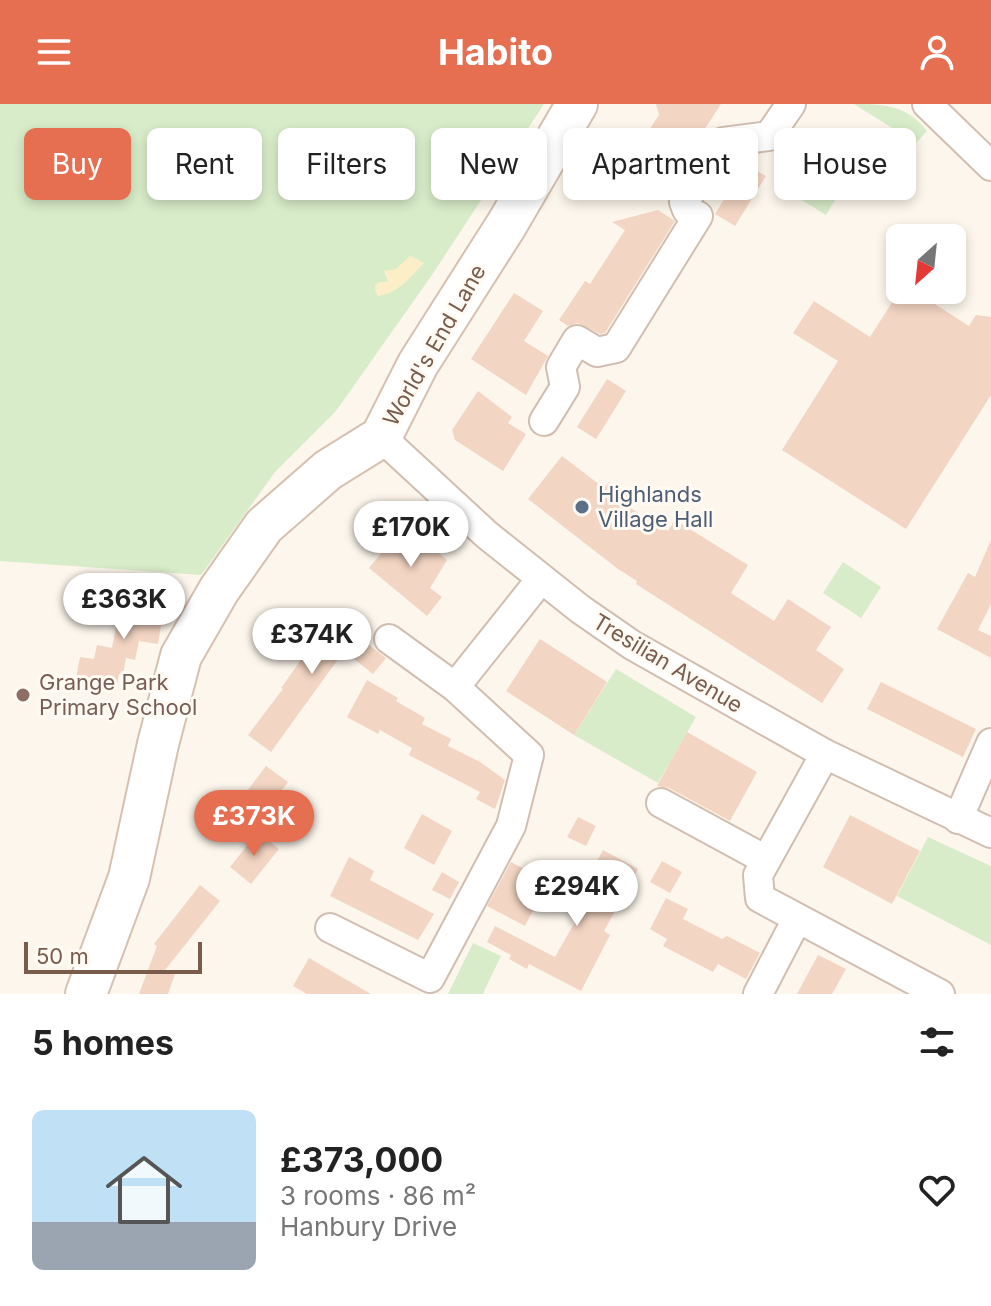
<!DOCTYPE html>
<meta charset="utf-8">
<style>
:root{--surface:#fff;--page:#f2f2f2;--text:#222;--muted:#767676;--accent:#e76f51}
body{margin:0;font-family:Inter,sans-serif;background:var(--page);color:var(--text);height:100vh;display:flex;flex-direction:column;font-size:30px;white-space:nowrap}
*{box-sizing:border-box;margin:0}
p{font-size:26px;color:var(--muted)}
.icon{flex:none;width:44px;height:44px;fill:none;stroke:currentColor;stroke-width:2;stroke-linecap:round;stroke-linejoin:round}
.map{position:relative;height:890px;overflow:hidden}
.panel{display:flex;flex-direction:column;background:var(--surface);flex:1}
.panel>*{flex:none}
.guide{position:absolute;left:24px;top:24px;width:944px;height:72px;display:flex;gap:16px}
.needle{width:52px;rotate:207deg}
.tools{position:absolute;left:886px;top:120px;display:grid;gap:16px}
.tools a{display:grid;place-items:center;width:80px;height:80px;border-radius:12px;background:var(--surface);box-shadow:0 4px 12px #0003;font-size:40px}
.scale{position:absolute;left:24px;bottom:20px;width:178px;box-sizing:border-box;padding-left:8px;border:4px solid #7a5c4d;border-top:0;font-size:22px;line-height:28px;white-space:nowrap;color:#7a5c4d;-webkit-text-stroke:6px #fffaf3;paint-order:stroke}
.price{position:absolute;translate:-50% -68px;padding:0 18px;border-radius:28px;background:#fff;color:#222;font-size:26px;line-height:52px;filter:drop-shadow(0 2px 4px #0008)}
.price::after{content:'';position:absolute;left:50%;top:48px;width:24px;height:18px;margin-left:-12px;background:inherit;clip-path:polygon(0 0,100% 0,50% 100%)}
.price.selected{background:var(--accent);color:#fff}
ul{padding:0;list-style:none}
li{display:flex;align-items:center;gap:24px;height:200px;padding:0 32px}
li span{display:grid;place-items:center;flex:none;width:224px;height:160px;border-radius:12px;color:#555}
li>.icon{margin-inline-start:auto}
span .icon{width:96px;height:96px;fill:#fffc;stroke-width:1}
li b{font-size:34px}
h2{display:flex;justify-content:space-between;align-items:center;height:96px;padding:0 32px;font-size:34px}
.pill{padding:0 28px;border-radius:12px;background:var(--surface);box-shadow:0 4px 12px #0003;font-size:28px;line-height:72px}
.pill.selected{background:var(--accent);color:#fff}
header{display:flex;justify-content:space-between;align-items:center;height:104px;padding:0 32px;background:var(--accent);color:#fff;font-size:36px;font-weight:700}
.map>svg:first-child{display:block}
</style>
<header><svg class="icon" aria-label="menu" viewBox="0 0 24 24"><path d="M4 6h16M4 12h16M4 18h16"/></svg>Habito<svg class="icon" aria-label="person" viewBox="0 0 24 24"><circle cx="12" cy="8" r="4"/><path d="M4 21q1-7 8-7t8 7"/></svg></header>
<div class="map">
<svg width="991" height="890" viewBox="0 0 991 890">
<rect width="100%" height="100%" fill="#fdf6ec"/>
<g fill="#d8ecc9">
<polygon points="0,0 544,0 432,171 336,307 275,368 201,471 0,457"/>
<path d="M 854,0 C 883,0 907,1 927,27 L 916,39 Z"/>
<polygon points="821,56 833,59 850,71 826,111 792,90 807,66"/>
<polygon points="843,458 881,483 861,514 823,489"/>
<polygon points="616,565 696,613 658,679 574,631"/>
<polygon points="928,733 991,762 991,841 897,792"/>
<polygon points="473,839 501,852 485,885 483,890 448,890"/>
</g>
<path fill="#fcefc7" d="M 410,152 L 424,159 C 410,173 399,189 378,192 L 376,188 L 376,191 L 375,182 L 379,178 L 388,178 L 384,167 L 396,165 Z"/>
<g fill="#f3d5c3">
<polygon points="656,0 721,0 676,69 637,44 659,11"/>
<polygon points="616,31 647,51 626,83 596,63"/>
<polygon points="733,54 766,72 735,122 715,110 735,77 723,70"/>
<polygon points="658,106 675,117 605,229 600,230 578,219 568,222 559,216 585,177 590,180 625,126 612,118"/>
<polygon points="900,186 913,186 969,222 976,211 991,213 991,291 906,425 782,346 838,257 793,229 814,197 870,233"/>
<polygon points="514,189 543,207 524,237 548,252 526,291 471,255"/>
<polygon points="607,275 626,287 596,335 577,323"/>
<polygon points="478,287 512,313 508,319 526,330 503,367 455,336 452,326"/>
<polygon points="562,352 604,384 609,378 632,396 627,402 668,427 675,416 748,461 731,489 774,517 788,495 831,523 816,546 844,565 822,599 636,480 637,477 618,465 528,395"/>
<polygon points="405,421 447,456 430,484 442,493 427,512 369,464"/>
<polygon points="991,436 991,500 978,526 991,532 991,554 937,525 968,469 975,473"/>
<polygon points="122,489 141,492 147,501 164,504 158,540 139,537 135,556 126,554 123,571 119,570 117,581 76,574 80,553 94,555 97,541 112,544"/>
<polygon points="329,510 386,554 373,570 344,547 271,648 248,631 283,585 281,584 301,556 292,549 312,523 316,526"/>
<polygon points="540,535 607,578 574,631 506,587"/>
<polygon points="367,576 398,594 396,597 425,614 422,620 451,635 448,642 480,658 505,676 495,705 476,695 480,688 409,651 412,644 380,626 378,630 347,613"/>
<polygon points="881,578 976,625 963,653 867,605"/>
<polygon points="687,628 757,668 730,717 669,684 657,682"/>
<polygon points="266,662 288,678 260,715 238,699"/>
<polygon points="422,710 452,727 434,761 404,744"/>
<polygon points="850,711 920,747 892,800 823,763"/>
<polygon points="578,713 596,722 586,742 567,733"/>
<polygon points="258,728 279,745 251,780 230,763"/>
<polygon points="603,746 638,765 604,827 610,831 581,887 529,860 527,865 509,855 511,851 487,838 495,822 555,853 596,781 587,776"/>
<polygon points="349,753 374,767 370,776 434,810 418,836 330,792"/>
<polygon points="662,757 682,768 670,789 650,778"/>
<polygon points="511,758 548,778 525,822 487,802"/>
<polygon points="442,768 459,778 450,795 432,786"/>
<polygon points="200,781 220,797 165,866 175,870 168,890 139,890 157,842 154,840"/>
<polygon points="666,794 688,805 683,815 722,835 727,832 760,849 746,875 718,860 713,868 663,842 667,835 650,825"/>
<polygon points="818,851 846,865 832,890 797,890"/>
<polygon points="309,854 371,890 307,890 293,882"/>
</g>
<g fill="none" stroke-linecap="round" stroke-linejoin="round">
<defs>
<g id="street">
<polyline points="927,0 991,62"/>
<polyline points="544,317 565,283 561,263 577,236 597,248 616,244 698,112 687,106 684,98 723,38 769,32 791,0"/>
<polyline points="381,333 487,431 580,505 632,541 825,650 991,729"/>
<polyline points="389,535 455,583"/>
<polyline points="825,650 758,771 760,794 940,890"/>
<polyline points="661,699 766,756"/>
<polyline points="958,715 991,639"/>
<polyline points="330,824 430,874 511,722 529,651 455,583 541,475"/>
<polyline points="758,890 797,815"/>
</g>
<polyline id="secondary" points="86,890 129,774 158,640 181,552 219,486 264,422 328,366 381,333 418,260 507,120 577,0"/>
</defs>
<use href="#street" stroke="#d1beb0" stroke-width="32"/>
<use href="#secondary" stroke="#d6c0b0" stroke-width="44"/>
<use href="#street" stroke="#fff" stroke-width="28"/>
<use href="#secondary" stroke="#fff" stroke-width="40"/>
</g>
<circle fill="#5c6f8a" stroke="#fffaf3" stroke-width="3" cx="582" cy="403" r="8"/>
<circle fill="#8d6e63" stroke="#fffaf3" stroke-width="3" cx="23" cy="591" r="8"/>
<g text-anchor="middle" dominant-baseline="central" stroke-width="6" stroke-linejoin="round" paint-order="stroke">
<g font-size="22" fill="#7a5c4d" stroke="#fffaf3">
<text transform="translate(434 241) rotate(-60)">World's End Lane</text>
<text transform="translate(668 559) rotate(31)">Tresilian Avenue</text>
</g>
<g font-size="22" fill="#4e5e75" stroke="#fffaf3" text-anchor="start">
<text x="598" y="390">Highlands<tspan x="598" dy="25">Village Hall</tspan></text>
</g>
<g font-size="22" fill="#785e54" stroke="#fffaf3" text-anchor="start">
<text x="39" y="578">Grange Park<tspan x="39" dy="25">Primary School</tspan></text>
</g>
</g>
</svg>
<div class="tools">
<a><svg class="needle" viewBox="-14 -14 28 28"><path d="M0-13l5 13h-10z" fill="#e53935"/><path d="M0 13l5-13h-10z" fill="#767676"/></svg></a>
</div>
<div class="scale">50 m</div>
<b class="price" style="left:411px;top:465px">£170K</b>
<b class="price" style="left:124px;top:537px">£363K</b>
<b class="price" style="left:312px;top:572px">£374K</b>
<b class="price selected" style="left:254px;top:754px">£373K</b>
<b class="price" style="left:577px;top:824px">£294K</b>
<div class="guide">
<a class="pill selected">Buy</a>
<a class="pill">Rent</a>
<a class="pill">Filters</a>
<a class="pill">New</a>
<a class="pill">Apartment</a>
<a class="pill">House</a>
</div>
</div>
<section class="panel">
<h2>5 homes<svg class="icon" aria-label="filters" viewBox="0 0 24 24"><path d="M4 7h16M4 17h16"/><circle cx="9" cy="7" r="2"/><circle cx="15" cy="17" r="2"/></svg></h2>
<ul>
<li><span style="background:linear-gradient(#bfe0f5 70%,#9aa5b1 0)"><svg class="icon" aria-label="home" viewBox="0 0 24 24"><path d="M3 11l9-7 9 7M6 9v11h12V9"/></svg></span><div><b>£373,000</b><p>3 rooms · 86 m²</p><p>Hanbury Drive</p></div><svg class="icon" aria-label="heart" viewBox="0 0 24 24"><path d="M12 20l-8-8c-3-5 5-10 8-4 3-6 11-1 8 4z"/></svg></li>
</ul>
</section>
